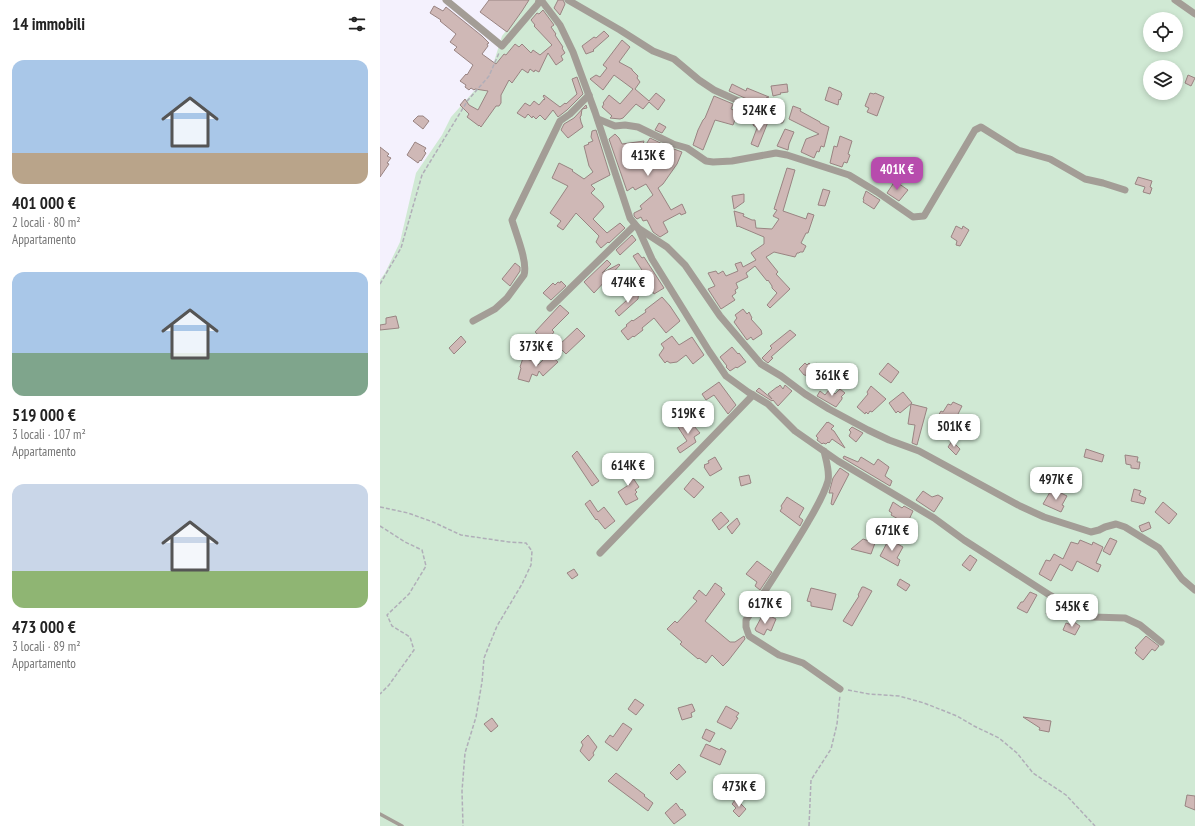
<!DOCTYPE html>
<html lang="it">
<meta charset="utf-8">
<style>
:root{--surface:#fff;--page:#f2f2f2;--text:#222;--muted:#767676;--accent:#b74cad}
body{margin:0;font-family:"PT Sans Narrow",sans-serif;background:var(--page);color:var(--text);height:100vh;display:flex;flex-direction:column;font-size:15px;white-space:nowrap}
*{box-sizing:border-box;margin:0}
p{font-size:13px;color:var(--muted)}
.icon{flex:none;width:22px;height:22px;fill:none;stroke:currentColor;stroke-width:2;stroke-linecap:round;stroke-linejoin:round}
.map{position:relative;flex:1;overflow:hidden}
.details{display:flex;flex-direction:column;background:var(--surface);width:380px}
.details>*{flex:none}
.tools{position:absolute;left:763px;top:12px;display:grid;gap:8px}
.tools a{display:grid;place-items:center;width:40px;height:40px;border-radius:50%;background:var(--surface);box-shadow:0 2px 6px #0003;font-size:20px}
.price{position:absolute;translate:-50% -34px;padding:0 9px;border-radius:8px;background:#fff;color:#222;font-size:13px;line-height:26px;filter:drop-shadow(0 1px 2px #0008)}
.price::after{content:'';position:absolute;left:50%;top:24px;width:12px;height:9px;margin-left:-6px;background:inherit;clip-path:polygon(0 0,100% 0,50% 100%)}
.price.active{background:var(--accent);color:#fff}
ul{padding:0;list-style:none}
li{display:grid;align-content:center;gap:8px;height:212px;padding:0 12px}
li span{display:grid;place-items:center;height:124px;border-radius:12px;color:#555}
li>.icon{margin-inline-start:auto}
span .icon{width:72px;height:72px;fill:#fffc;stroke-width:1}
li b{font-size:17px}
h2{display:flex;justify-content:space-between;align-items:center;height:48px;padding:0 12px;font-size:17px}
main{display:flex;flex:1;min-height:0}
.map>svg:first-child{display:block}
</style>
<main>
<section class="details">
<h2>14 immobili<svg class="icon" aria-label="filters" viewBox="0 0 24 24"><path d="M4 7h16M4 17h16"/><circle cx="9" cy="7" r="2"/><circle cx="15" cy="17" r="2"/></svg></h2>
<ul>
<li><span style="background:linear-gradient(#a9c7e8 75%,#b9a48a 0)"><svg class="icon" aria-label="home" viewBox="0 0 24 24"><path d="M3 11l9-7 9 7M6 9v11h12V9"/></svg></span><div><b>401 000 €</b><p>2 locali · 80 m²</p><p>Appartamento</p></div></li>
<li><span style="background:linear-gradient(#a9c7e8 65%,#7fa58c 0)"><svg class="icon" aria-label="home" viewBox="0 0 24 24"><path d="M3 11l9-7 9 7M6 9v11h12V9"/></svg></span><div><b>519 000 €</b><p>3 locali · 107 m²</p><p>Appartamento</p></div></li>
<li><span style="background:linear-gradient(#c9d6e8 70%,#8fb573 0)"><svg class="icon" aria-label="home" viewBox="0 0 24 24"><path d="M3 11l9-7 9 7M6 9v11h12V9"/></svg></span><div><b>473 000 €</b><p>3 locali · 89 m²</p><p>Appartamento</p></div></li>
</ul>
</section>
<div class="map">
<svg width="815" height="826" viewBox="0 0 815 826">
<rect width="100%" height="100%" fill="#f4f1fd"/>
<path fill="#d0e9d4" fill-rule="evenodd" d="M 148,0 L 815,0 L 815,826 L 0,826 L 0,280 L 5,273 L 20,242 L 36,173 L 62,135 L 71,117 L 95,90 L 112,68 L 122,36 L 144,8 ZM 770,19 L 796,19 L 796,45 L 770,45 ZM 770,67 L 796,67 L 796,93 L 770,93 Z"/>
<g fill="#cfb8b6" stroke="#998482">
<polygon points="109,0 149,0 142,11 127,32 100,12"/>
<polygon points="178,0 183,0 185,4 180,15 174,8"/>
<polygon points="54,6 63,11 66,7 102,36 109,43 107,44 108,46 102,54 116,64 124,54 126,55 135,44 139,47 142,44 151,53 153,50 160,55 172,45 154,26 155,25 151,20 157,13 159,14 163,10 174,25 171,27 176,34 175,35 183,47 182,48 185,53 181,56 183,60 176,65 168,53 159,72 155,70 154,72 150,69 148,73 142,69 132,83 129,80 121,95 121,103 119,106 116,106 101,127 99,125 99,126 87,117 89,114 80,105 85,99 89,105 98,110 108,91 95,89 94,90 91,88 89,90 85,87 86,85 80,81 86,74 87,75 93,65 74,50 77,47 70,42 76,34 60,21 61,20 50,13"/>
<polygon points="224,31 229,36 213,50 214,51 206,54 202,46 214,37 216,38"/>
<polygon points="242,40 250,47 239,62 252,69 252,70 258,76 257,78 260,82 255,89 269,101 276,93 285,100 278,110 269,102 263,109 256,104 243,118 240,119 230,118 232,116 222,107 224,104 223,103 229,95 240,104 253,89 234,75 223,90 210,79 216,75 220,77 227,68 223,65"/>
<polygon points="808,75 815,78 811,86 805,83"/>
<polygon points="197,77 203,94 187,110 178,117 173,110 165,120 160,115 156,119 153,116 152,118 148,114 145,118 137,113 145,103 150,106 154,101 159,105 164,99 164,100 165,99 163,96 164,95 180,107 185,103 186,104 197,94 192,79"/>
<polygon points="352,84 366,91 367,88 389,97 386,98 394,101 392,110 349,91"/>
<polygon points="407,84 408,92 400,93 401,94 393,96 391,86"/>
<polygon points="449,87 461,92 461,93 462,94 460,100 459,99 458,105 445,100"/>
<polygon points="490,93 494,94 495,93 504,97 497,116 487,112 489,108 485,106"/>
<polygon points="334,96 353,104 351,109 358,112 353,125 335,120 323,150 313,145 318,130 323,120 325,118"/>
<polygon points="206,105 207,108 202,109 201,116 200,117 201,122 203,127 188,138 181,130 184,124 194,118"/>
<polygon points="413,106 421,109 420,111 440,122 440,123 449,127 444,147 441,146 439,152 437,151 434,158 421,152 426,139 439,134 409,119"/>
<polygon points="38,116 43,116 49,121 43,129 33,121"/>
<polygon points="375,119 379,121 380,119 388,122 378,147 371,144 377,128 373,125"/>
<polygon points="279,123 286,127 282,133 275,130"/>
<polygon points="405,129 414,132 409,144 408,150 397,146"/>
<polygon points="216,130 230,175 211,185 215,189 211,193 222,203 224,207 213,219 227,233 240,223 245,228 229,243 228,242 221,248 216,242 219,236 196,213 183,230 177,226 181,221 170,213 188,186 172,178 179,163 193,170 192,171 204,179 213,172 209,166 204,146 209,144 208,143 213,141 211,137 212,131"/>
<polygon points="235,134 239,138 242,144 264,141 260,154 270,138 291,148 302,152 297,164 283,184 278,188 291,210 302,204 306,213 301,215 300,213 283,222 288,232 280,237 273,232 267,220 263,221 261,217 257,219 254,216 254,213 262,209 260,206 273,195 266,184 255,190 253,187 247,191 229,139"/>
<polygon points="460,136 472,141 468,154 470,155 467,163 464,162 462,167 450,163 454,146 457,147"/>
<polygon points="35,142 46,148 44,151 46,153 41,161 40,160 38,163 27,155"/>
<polygon points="0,147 9,154 7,156 11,158 7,163 9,164 0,177"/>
<polygon points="407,168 415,170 403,211 426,219 428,213 434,215 428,233 426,233 421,243 426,246 423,252 420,252 419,253 417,253 415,257 394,252 386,257 398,272 396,274 410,289 390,308 387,305 397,293 392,288 392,286 388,280 387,281 375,266 366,273 368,277 356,283 358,288 355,290 356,293 352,296 355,300 341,309 328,289 335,286 328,273 336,271 338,274 343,271 346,276 358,271 355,264 361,262 363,267 376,260 371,253 384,244 384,237 358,226 357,227 354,211 364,214 363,216 372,220 375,220 376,228 392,229 399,219 393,216 397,210 394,209"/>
<polygon points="758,177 772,181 770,187 772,188 770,194 763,192 765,187 755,184"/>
<polygon points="515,181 528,190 519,201 507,193"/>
<polygon points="443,189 450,191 445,206 438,205"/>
<polygon points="486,191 500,200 494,209 483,202 484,200 483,199"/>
<polygon points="364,194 364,202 354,209 352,196"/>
<polygon points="576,226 582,229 583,226 589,230 580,246 576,245 577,241 571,237"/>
<polygon points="252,235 256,240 240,255 236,250"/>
<polygon points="258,253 262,258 264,257 284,288 274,294 270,287 272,286 253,256"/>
<polygon points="227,260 231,264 222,273 239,264 240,265 214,293 204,282"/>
<polygon points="135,263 140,267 140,271 130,286 122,279"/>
<polygon points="181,281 186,286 171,300 163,293 173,283 175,285 178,282 180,283"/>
<polygon points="259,289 258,299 239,316 235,311"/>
<polygon points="282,297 290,306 300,321 286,333 274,318 262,328 263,330 254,337 253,336 248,340 241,331 247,326 246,325 252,320 253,321 266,312 265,310"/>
<polygon points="180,305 189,313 172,330 174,332 166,342 155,332"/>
<polygon points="363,309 367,314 369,312 372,318 371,319 381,330 382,334 373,340 371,337 367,340 354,322 357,318 355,315"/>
<polygon points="16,316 19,328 0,330 0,325 6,324 6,318"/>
<polygon points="197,328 205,336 186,354 178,346"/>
<polygon points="410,330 416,335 391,357 393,358 388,363 384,360 382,358 392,348 390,346"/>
<polygon points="81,336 86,342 74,354 69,348"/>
<polygon points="292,336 299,345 312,337 324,355 313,364 306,355 297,362 290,363 287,361 285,363 279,355 284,348 281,344"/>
<polygon points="352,347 358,354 359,353 366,362 357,368 356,367 350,371 346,367 347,366 340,357"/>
<polygon points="169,354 178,362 163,376 159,371 157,376 152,374 149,382 138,379 141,368 140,367 143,358 153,361 158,365"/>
<polygon points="425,363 427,365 429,363 433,367 436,363 441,367 433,379 425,375 424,375 419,369"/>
<polygon points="508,363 519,372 511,383 499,374"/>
<polygon points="339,382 356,405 348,414 334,395 326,400 322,394"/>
<polygon points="400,385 403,389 405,385 412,391 398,406 393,400 392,401 376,391 379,388 392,399 388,394 397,387 398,387"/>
<polygon points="491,386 506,399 492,412 490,411 488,414 486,412 485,414 477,407 488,394 487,392"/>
<polygon points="460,389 465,393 461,397 462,397 462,399 456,407 437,396 440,391 445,395 449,390 455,394"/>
<polygon points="523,392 532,403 520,413 518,411 516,413 509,403"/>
<polygon points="573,402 582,406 573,424 564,419 563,420 558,416 561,411 563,412 568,404 571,405"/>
<polygon points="531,404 547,408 537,445 532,443 535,425 528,424"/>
<polygon points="308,419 320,433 314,437 316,442 300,453 297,448 307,441 298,427"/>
<polygon points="447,422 448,423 448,422 454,426 451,429 454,431 465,448 452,439 449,443 448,442 446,444 443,443 442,444 437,440 438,438 436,436"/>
<polygon points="472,427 483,433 476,442 469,436 471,432 469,430"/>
<polygon points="572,441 580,449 576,455 568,447"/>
<polygon points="706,449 724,455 722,462 704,457"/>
<polygon points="197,451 219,481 212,486 192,456"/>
<polygon points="745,455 758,457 757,462 760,462 759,469 751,468 751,465 746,464"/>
<polygon points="464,456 478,462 481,457 494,465 498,459 509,467 505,476 512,481 510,486 463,458"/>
<polygon points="335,457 342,469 330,476 324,467 325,466 324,465 329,463 328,461"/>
<polygon points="243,463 259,487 255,490 257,492 255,494 258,499 246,505 238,492 250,484 237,467"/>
<polygon points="460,468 469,474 453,505 451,504 453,493 449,493 453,478"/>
<polygon points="369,475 371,483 361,486 359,477"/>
<polygon points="313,478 324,487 314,498 304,489"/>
<polygon points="754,489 761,491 759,495 766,498 764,504 751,501"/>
<polygon points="543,491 552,497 558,495 563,498 554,512 536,500"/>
<polygon points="670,492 677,496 679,492 687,496 682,505 684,506 681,512 663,504"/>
<polygon points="407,497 424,508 419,517 423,520 420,526 400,511 402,508 401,506"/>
<polygon points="210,500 218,512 224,507 235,521 225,529 217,519 216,520 205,504"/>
<polygon points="513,502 522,508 524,506 533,511 527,524 511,515 512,513 509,511"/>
<polygon points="783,502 797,514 789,524 775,512"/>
<polygon points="341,512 349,521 339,530 332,520"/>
<polygon points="357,518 360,524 352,534 347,527"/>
<polygon points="769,522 771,528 762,532 761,531 759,526"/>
<polygon points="730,538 737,541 730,555 723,551"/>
<polygon points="483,539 495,543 491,554 471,549"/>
<polygon points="509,539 523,547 517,558 520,560 518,566 500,556"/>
<polygon points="700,540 712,545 713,542 723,547 716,563 721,565 718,572 697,561 692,571 680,564 671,581 659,574 666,560 670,561 674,554 683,559 691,542 698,544"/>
<polygon points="590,555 597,560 590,571 582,565"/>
<polygon points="377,561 392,572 380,590 375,586 377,582 366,574"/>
<polygon points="194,569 198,575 192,579 187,573"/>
<polygon points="520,579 530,585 526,591 517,585"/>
<polygon points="335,583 342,588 341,590 345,594 325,621 350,642 355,642 364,636 365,639 348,661 343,666 332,655 326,663 319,658 318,659 300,644 302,642 287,629 295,621 297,623 317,601 313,598 319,590 326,596"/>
<polygon points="482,587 484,587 492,591 472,626 463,621 479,596 478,595"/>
<polygon points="431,588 456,594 452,610 431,606 431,602 427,601"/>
<polygon points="650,592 657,595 647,613 637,608 641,602 643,602"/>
<polygon points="672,603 680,607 675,618 666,614"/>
<polygon points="382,616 383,616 388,618 390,616 396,619 391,631 387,629 384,635 376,631 375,629"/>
<polygon points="694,622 700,626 695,635 683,630 686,623 692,625"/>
<polygon points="766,636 779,646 775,651 772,649 763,660 755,653 757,650 755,648"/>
<polygon points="255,699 264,705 256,715 248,709"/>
<polygon points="312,704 315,711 311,713 312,717 302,720 298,708"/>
<polygon points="346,706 359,713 356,717 358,718 351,729 337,722"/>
<polygon points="643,717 671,721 669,732 659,730 660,728"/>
<polygon points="112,718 118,726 111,732 104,724"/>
<polygon points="243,723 252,729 237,751 225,742 230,735 233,737"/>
<polygon points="326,729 335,733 330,742 322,738"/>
<polygon points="208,735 217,747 213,753 214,755 209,761 200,751 203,745 201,742"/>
<polygon points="326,744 340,750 341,748 346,751 340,765 320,756"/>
<polygon points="299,764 306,772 297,780 290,773"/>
<polygon points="236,773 265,795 264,796 273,803 268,811 228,781"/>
<polygon points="807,795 815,796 815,810 805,806"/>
<polygon points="356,799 366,809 359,817 353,811 356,808 352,804"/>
<polygon points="296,803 301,810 302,809 306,815 294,824 285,813"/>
</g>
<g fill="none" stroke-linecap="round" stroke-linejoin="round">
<g stroke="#b0aeb8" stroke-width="1.5" stroke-dasharray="4 2" stroke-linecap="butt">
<polyline points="0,284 21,248 42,175 88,100 109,76 119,53"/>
<polyline points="0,507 28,513 53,522 81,535 129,542 146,543 152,551 151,565 142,584 117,626 104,658 102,682 96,717 85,753 82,791 83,826"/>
<polyline points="0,526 25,542 42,550 46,566 29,594 7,615 12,626 30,637 34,650 9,685 0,694"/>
<polyline points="468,690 489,694 519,696 544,703 577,716 594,726 619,738 637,753 653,773 686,795 715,826"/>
<polyline points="429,826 431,780 451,749 457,724 460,695"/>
</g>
<polyline stroke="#a39d96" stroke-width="3.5" points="0,814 22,826"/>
<g stroke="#a39d96" stroke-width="7">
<polyline points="66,0 122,46 158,4 159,0"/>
<polyline points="161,0 180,25 193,52 215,112 250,218 258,228 287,247 305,265 340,316 381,364 401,376 425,394 449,409 488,430 509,440 539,451 640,506 664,517 711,532 719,530 725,527 736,524 745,527 779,548 802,579 815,590"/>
<polyline points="188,0 240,30 273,51 294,59 319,80 334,90 401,120"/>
<polyline points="795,0 815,14"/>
<polyline points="218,119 235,126 245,125 258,127 293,144 307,148 326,161 333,162 352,161 396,153 407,155 469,175 497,192 533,217 544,216 595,130 601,127 638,150 670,159 705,179 723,183 745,190"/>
<polyline points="258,228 272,259 329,351 346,376 368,392 388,404 415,431 458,461 554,518 584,540 668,594 704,615 713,617 745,618 760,625 781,642"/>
<polyline points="170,308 255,225"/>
<path d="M 93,321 L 115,309 L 127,298 L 144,275 C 148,262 136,234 132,220 L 180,121 L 190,114 L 209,95"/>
<path d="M 444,451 C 446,460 450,472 448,481 C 444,495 435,510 428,522 C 408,556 387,588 366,620 L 366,627 L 369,636 L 399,655 L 423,663 L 460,689"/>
<polyline points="220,553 373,395"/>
</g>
</g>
</svg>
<div class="tools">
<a><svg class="icon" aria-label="locate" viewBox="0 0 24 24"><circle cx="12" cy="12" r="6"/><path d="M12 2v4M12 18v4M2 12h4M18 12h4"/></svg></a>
<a><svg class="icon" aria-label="layers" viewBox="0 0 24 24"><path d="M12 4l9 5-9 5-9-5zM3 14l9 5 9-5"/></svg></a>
</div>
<b class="price" style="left:379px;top:132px">524K €</b>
<b class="price" style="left:268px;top:177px">413K €</b>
<b class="price active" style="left:517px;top:191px">401K €</b>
<b class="price" style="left:248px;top:304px">474K €</b>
<b class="price" style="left:156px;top:368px">373K €</b>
<b class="price" style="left:452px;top:397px">361K €</b>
<b class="price" style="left:308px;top:435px">519K €</b>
<b class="price" style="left:574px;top:448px">501K €</b>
<b class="price" style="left:248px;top:487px">614K €</b>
<b class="price" style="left:676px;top:501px">497K €</b>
<b class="price" style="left:512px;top:552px">671K €</b>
<b class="price" style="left:385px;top:625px">617K €</b>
<b class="price" style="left:692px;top:628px">545K €</b>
<b class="price" style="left:359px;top:808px">473K €</b>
</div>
</main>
